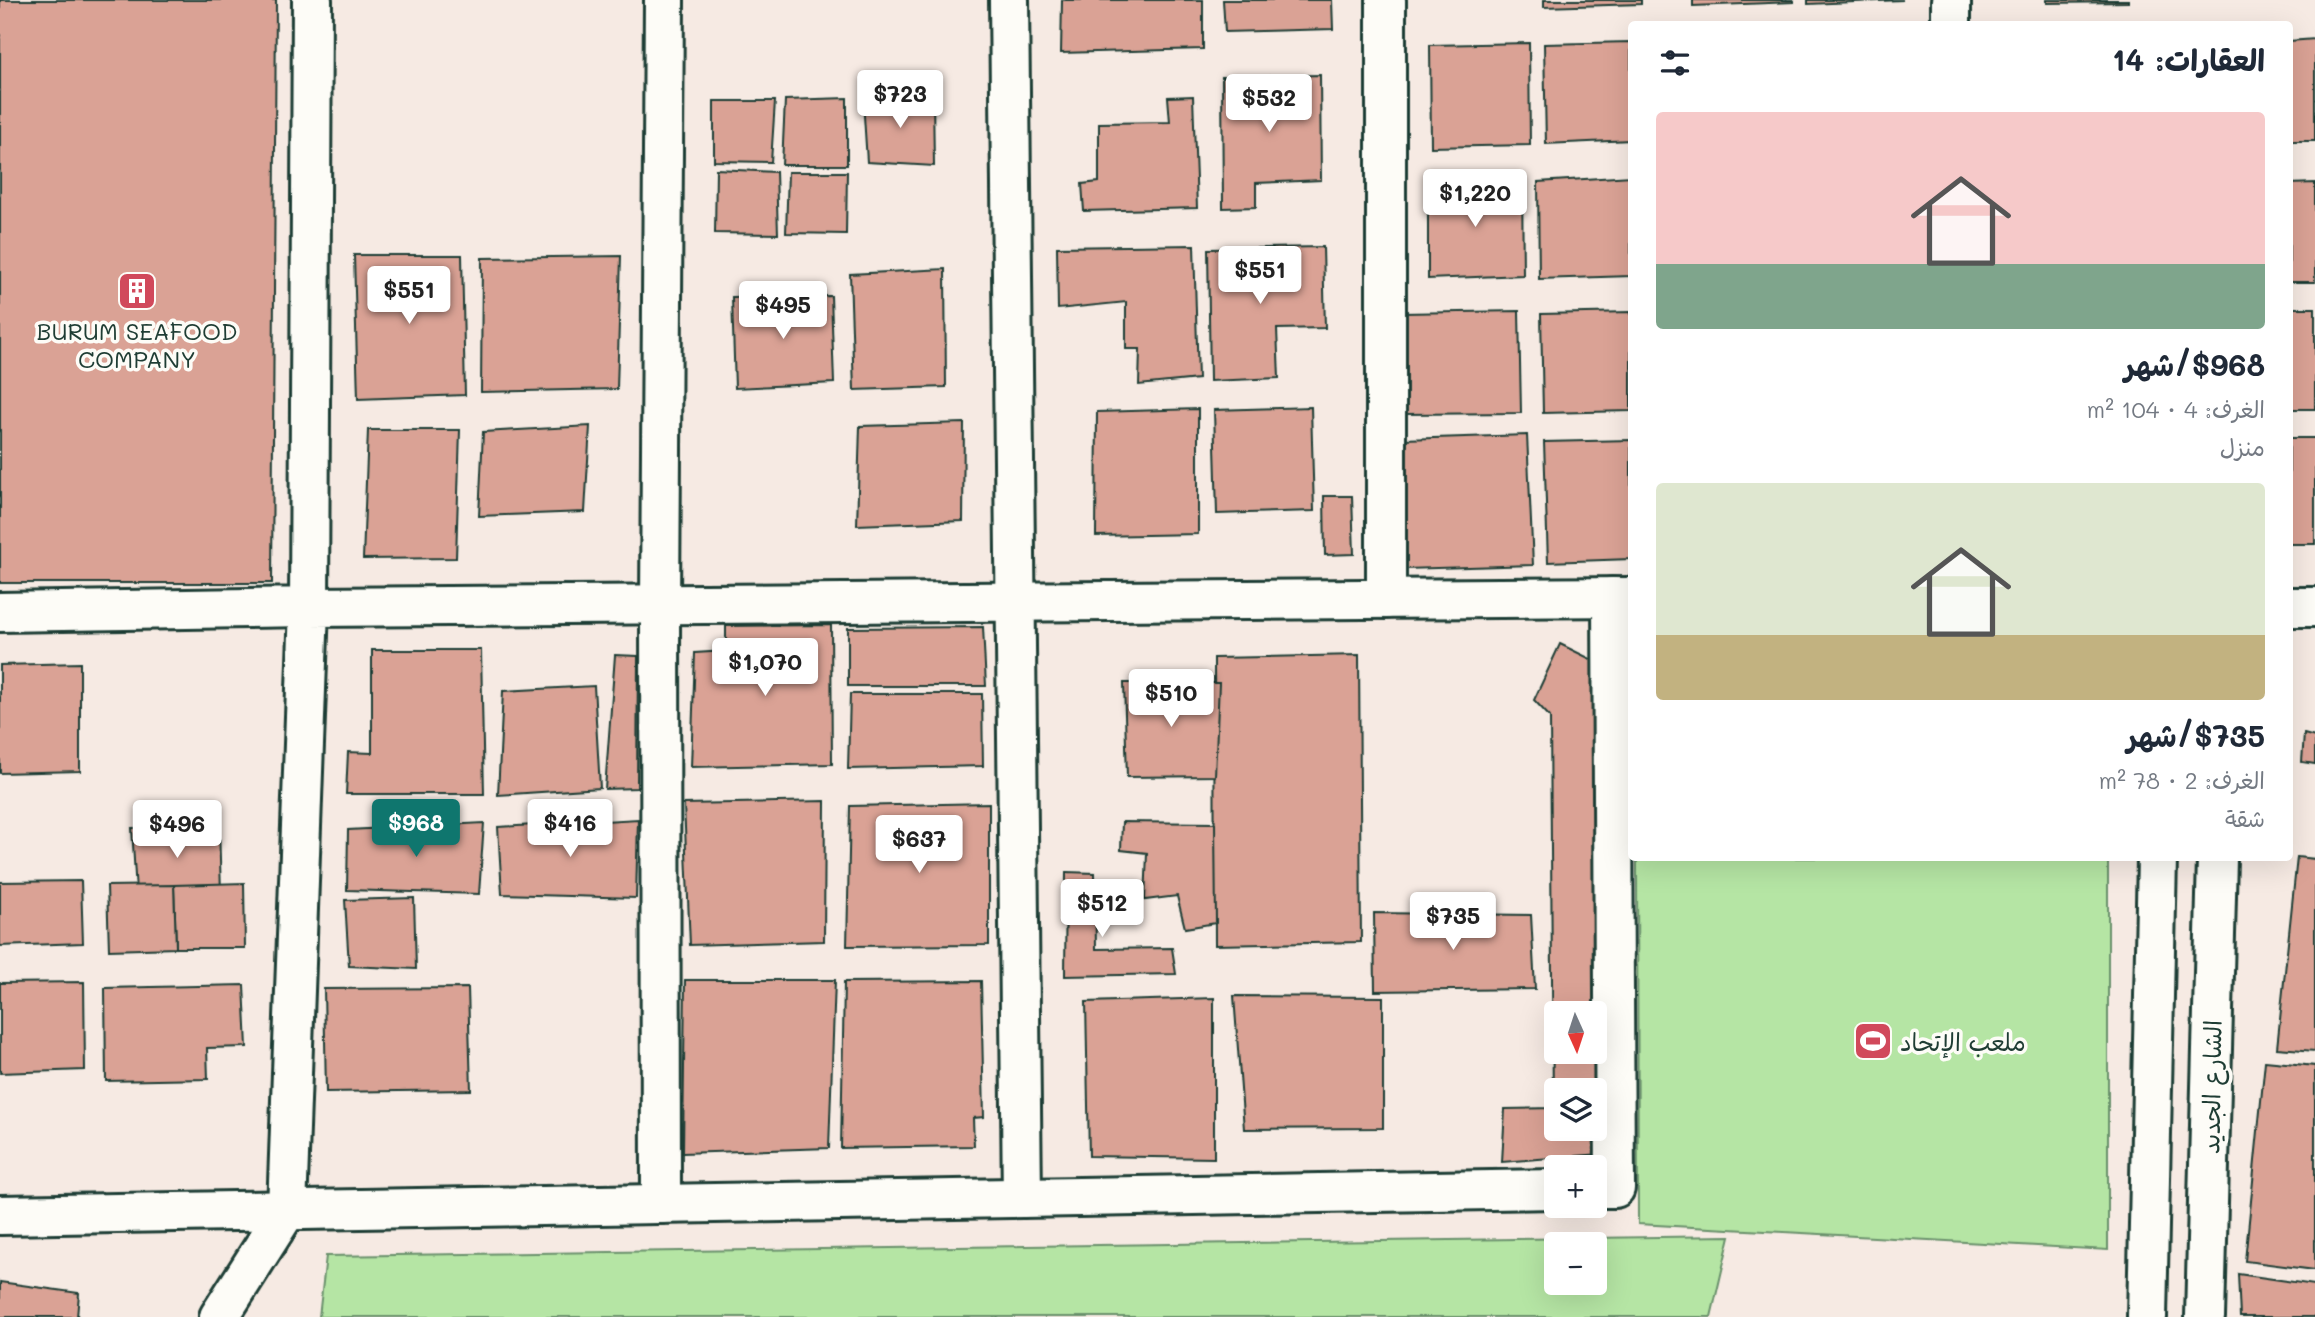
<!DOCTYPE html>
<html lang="ar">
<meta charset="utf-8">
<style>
:root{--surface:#fff;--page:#f6f6f7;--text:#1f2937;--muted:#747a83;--accent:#0f766e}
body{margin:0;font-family:Mali,"Playpen Sans Arabic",sans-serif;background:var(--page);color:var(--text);direction:rtl;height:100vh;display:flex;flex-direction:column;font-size:26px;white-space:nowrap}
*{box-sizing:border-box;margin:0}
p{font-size:23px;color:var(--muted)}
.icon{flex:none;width:38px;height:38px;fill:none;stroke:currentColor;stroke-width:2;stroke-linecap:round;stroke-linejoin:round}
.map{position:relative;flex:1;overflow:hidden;direction:ltr}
.drawer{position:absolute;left:1628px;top:21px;width:665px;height:840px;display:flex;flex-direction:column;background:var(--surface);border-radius:7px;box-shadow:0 7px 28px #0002;direction:rtl}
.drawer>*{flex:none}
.needle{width:46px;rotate:177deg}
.buttons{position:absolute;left:1544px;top:1001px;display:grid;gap:14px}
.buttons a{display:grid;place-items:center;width:63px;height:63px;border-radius:7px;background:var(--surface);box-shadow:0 7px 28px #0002;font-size:35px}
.price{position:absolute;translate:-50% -60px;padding:0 16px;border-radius:7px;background:#fff;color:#222;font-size:23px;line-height:46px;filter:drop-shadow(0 2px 4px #0008)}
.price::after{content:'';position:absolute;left:50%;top:42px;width:21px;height:16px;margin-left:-10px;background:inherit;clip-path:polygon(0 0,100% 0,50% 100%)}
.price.selected{background:var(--accent);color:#fff}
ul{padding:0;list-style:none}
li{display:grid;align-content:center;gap:14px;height:371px;padding:0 28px}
li span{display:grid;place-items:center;height:217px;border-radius:7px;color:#555}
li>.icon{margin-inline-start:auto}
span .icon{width:126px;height:126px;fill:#fffc;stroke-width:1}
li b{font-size:30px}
h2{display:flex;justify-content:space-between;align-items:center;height:84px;padding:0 28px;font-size:30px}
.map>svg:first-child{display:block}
</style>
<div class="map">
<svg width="2315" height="1317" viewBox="0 0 2315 1317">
<rect width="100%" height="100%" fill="#f6eae3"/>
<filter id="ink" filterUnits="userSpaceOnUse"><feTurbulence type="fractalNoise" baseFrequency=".0143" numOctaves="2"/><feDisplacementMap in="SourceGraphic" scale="14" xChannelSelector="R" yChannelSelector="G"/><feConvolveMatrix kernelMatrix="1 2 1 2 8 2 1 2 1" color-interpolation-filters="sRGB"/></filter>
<g filter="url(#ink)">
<g fill="#b5e5a4" stroke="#6a916c" stroke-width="2" fill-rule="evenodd">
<polygon points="1637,858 2108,858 2108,1250 1638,1224"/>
<path d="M 1730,1236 L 1711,1317 L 319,1317 L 326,1256 ZM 1556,1244 L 1594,1244 L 1594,1283 L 1556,1283 Z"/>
</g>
<g fill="#daa295" stroke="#1f3d34" stroke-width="2" fill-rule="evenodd">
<polygon points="0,0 276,0 272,583 0,583"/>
<polygon points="1062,0 1203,0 1203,49 1061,53"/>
<polygon points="1223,0 1332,0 1333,29 1225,32"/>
<polygon points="1544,0 1641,0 1641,4 1544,7"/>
<polygon points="1693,0 1793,0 1793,2 1693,6"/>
<polygon points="1808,0 1903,0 1808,4"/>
<polygon points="2047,0 2128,0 2128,2 2047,3"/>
<polygon points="2315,39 2315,141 2289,141 2289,41"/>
<polygon points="1631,42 1631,140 1546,144 1544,44"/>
<polygon points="1529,43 1530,145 1431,147 1430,45"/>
<polygon points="1320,75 1321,180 1256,183 1256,207 1223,208 1222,77"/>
<polygon points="933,95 934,166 867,162 863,100"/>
<polygon points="1193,96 1197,208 1084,211 1082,184 1099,182 1099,123 1170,122 1168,97"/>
<polygon points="847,98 847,165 782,165 785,100"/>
<polygon points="714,101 775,101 771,162 714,161"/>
<polygon points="716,169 776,172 778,234 715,233"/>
<polygon points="788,172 847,172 846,234 786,233"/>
<polygon points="1631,176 1631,276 1539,279 1538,182"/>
<polygon points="1522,181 1523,275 1428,279 1428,182"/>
<polygon points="2315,183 2315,282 2289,282 2289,184"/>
<polygon points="1194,245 1198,379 1139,385 1140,349 1126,349 1126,302 1058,309 1057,247"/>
<polygon points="1323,247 1325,328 1277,329 1279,378 1210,381 1208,249"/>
<polygon points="354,255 462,255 465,395 358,399"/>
<polygon points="621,256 617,389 481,392 482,258"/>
<polygon points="945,269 946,387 854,390 850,274"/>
<polygon points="831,296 834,383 735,388 732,297"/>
<rect x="2289" y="308" width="26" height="101"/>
<polygon points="1519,311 1521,413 1403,414 1401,313"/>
<polygon points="1631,312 1631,411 1543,413 1541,314"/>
<polygon points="1311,407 1314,511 1217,514 1214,410"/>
<polygon points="1198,409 1198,534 1096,536 1097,412"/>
<polygon points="964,423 963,521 857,525 860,426"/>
<polygon points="590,426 585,512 479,516 483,432"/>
<polygon points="368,430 460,430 456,558 363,559"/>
<polygon points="1527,435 1533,565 1405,569 1403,439"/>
<rect x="2289" y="438" width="26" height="106"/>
<polygon points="1631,440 1631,559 1548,562 1544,442"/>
<polygon points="1324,496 1352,496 1354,554 1325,555"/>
<polygon points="831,625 832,764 691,767 695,653 726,651 726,626"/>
<polygon points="983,627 986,686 848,686 848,628"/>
<path d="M 1560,644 L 1601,664 L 1601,1154 L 1502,1162 L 1505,1109 L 1553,1108 L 1550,717 L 1534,700 ZM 1556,1013 L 1594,1013 L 1594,1052 L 1556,1052 ZM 1556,1090 L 1594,1090 L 1594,1129 L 1556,1129 Z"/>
<polygon points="372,650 481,650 484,794 346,794 348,752 372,753"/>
<polygon points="615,655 638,656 637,788 605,789"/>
<polygon points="1359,655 1361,942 1215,945 1214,658"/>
<polygon points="80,663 80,771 0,773 0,665"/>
<polygon points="1124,683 1219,683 1215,776 1127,777"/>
<polygon points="594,686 600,788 498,795 503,691"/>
<polygon points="850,694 982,694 983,766 848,769"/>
<polygon points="2304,734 2315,737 2315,764 2302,762"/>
<polygon points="825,801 824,941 690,945 684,804"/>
<polygon points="989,803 989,945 847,946 850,806"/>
<polygon points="638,819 636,898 502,894 498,827"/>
<polygon points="1122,822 1215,823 1216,923 1185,928 1177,896 1145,900 1147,853 1121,850"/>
<polygon points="484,823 479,894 347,890 348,830"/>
<polygon points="219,827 221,893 136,892 132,828"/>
<polygon points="2297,857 2315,859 2315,1051 2277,1048"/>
<polygon points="1066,872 1095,873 1096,949 1172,948 1176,974 1065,976"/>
<polygon points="81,881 83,943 0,946 0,882"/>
<polygon points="244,883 245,948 176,948 174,885"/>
<polygon points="174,885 176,948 109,950 107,886"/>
<polygon points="414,898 416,969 349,966 345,900"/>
<polygon points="1374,913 1531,915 1535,989 1375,991"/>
<polygon points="685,980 835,980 829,1148 683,1153"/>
<polygon points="981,981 984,1117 973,1118 974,1146 841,1148 844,982"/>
<polygon points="84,982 85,1070 0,1073 0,983"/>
<polygon points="244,985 247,1047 207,1048 208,1079 106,1081 105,988"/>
<polygon points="468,988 471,1090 326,1092 324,989"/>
<polygon points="1234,996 1383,997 1383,1128 1244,1129"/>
<polygon points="1214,998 1214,1158 1089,1156 1086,1002"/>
<polygon points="2265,1061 2315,1066 2315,1270 2245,1261"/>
<polygon points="2238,1274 2315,1285 2315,1317 2240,1317"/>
<polygon points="0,1282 79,1293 77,1317 0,1317"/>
</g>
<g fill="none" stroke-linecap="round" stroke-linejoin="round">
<defs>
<g id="street">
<polyline points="1009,0 1022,1198"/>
<polyline points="1386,0 1386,599"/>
<polyline points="1951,0 1951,24"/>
<polyline points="0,612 309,607 312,0"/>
<polyline points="1594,1188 1615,1188 1612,597"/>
<polyline points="661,1204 660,603 664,0"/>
<polyline points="0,1215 1556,1189"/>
</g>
<g id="secondary">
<polyline points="2289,607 2315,607"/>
<polyline points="219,1317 287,1210 309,607 1631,597"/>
<polyline points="2147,1317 2157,858"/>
<polyline points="2205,1317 2217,858"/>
</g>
</defs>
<use href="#street" stroke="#1f3d34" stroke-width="44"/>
<use href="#secondary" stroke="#1f3d34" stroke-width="44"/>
<use href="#street" stroke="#fdfcf7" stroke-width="38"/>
<use href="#secondary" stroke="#fdfcf7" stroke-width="38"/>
</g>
</g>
<defs>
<symbol id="building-square" viewBox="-11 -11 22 22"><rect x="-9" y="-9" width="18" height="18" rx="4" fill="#d1495b" stroke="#fdfcf7"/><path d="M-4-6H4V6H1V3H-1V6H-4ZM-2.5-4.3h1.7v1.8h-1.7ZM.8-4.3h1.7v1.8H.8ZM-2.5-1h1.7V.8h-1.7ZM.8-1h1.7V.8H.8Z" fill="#fff"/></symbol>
<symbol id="stadium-square" viewBox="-11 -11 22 22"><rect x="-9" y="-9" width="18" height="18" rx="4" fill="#d1495b" stroke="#fdfcf7"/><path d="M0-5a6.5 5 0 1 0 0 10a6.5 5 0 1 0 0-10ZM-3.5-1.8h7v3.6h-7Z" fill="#fff"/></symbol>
</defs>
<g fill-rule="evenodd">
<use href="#building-square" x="115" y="269" width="44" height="44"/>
<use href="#stadium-square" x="1851" y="1019" width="44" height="44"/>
</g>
<g text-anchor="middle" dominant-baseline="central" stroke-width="7" stroke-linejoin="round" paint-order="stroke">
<g font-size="24" fill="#1f3d34" stroke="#fdfcf7">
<text x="137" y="330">BURUM SEAFOOD<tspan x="137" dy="28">COMPANY</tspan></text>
<text x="1900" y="1041" text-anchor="start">ملعب الإتحاد</text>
</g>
<g font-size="24" fill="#1f3d34" stroke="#fdfcf7">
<text transform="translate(2211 1087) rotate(-89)">الشارع الجديد</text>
</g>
</g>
</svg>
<div class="buttons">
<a><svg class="needle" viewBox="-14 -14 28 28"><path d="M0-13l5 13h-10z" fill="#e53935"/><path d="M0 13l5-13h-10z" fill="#747a83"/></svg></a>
<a><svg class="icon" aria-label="layers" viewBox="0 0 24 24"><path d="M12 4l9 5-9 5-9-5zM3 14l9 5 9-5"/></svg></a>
<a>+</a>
<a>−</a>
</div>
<b class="price" style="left:900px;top:130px">$723</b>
<b class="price" style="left:1269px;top:134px">$532</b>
<b class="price" style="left:1475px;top:229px">$1,220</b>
<b class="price" style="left:1260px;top:306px">$551</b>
<b class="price" style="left:409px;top:326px">$551</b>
<b class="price" style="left:783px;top:341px">$495</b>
<b class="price" style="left:765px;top:698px">$1,070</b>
<b class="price" style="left:1171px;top:729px">$510</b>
<b class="price selected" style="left:416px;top:859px">$968</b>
<b class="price" style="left:570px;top:859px">$416</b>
<b class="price" style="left:177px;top:860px">$496</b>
<b class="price" style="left:919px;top:875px">$637</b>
<b class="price" style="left:1102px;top:939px">$512</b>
<b class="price" style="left:1453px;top:952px">$735</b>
<section class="drawer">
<h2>العقارات: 14<svg class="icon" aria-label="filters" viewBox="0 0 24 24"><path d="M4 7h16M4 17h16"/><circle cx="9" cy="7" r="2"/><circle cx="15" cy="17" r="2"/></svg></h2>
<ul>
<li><span style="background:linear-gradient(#f6c9c9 70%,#7fa58c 0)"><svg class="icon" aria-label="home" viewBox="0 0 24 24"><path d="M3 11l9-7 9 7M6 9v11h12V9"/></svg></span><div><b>$968/شهر</b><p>الغرف: 4 · 104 m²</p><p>منزل</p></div></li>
<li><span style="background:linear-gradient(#dfe7d0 70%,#c2b280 0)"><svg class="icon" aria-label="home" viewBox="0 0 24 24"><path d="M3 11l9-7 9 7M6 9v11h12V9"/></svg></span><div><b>$735/شهر</b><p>الغرف: 2 · 78 m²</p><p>شقة</p></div></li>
</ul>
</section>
</div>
